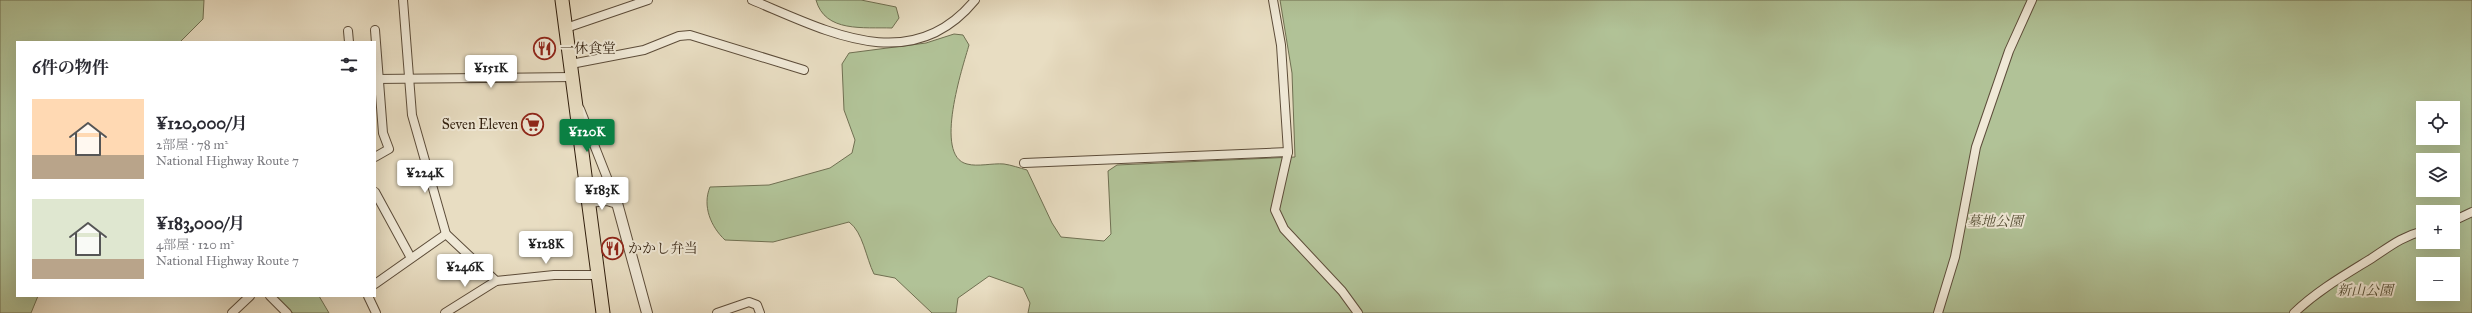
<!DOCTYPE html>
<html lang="ja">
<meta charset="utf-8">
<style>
:root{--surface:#fff;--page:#f7f7f7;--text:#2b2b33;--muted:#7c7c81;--accent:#0b8043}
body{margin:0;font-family:"IM FELL Great Primer","Noto Serif JP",serif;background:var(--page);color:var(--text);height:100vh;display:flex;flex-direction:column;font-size:15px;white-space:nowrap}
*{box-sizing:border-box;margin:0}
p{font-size:13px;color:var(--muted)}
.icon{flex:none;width:22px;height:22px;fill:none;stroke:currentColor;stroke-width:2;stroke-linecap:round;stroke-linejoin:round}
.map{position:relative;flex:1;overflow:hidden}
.sheet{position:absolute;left:16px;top:41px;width:360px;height:256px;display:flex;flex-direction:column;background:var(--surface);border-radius:0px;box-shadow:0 4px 16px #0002}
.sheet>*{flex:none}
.fabs{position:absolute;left:2416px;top:101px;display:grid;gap:8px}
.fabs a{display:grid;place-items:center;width:44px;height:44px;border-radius:0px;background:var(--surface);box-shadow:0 4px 16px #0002;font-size:20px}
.price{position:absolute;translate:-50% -34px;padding:0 9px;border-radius:4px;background:#fff;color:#222;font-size:13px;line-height:26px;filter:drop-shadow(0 1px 2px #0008)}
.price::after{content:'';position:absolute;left:50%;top:24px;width:12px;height:9px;margin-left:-6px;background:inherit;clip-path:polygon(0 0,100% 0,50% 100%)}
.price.selected{background:var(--accent);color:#fff}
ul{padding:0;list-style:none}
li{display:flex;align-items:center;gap:12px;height:100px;padding:0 16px}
li span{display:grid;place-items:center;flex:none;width:112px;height:80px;border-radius:0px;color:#555}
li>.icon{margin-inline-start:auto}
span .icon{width:48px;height:48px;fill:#fffc;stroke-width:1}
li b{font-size:17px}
h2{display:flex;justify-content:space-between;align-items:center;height:48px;padding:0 16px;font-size:17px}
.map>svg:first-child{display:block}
</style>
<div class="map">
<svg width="2472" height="313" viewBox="0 0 2472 313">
<rect width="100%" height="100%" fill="#e8ddc2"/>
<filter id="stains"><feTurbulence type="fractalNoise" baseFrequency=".005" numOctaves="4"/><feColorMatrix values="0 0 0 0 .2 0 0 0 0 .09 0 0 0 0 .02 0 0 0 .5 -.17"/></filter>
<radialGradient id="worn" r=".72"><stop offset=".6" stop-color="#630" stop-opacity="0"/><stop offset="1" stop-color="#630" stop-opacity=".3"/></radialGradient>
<g fill="#b1c297" stroke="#707052" fill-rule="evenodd">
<polygon points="0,0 204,0 203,19 180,42 17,42 17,296 38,296 31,313 0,313"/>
<path d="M 816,0 L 861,0 L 896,7 L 899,18 L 892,28 C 864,27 825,33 816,0 Z"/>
<path d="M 1280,0 L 2472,0 L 2472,313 L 1028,313 L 1030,303 L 1023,288 L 989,276 L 958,298 L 956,313 L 932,313 L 895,278 L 874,274 C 866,258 863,232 849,222 L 773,242 L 725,240 C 711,227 702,206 710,187 L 769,185 L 830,168 L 852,153 L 855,140 L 844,110 L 842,64 L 849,53 L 926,43 L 954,34 L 963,35 L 969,45 C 963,66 933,156 967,164 C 978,167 992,163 1004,164 C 1011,165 1020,168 1027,170 L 1052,223 L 1061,237 L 1104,241 L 1111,234 L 1108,171 L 1117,165 L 1295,157 L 1292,73 ZM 2423,108 L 2453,108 L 2453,138 L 2423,138 ZM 2423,160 L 2453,160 L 2453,190 L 2423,190 ZM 2423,212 L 2453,212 L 2453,242 L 2423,242 ZM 2423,264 L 2453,264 L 2453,294 L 2423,294 Z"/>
<polygon points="275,296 319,296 329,313 293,313"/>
</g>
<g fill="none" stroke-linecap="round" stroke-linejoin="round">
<defs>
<g id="minor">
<polyline points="403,0 412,115 446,234 496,281"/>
<path d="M 752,0 C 827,31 911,78 975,0"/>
<polyline points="1273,0 1281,45 1288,152 1275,210 1284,229 1342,291 1358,313"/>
<polyline points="566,28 648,0"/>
<polyline points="348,31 349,42"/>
<polyline points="571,64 644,50 679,36 690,35 804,70"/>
<polyline points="375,79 573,77"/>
<polyline points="580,109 617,203"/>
<polyline points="375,157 389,149 383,133 375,30"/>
<polyline points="1024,163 1288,152"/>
<polyline points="375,192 411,258"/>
<polyline points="2453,221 2472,212"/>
<polyline points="375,284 446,234"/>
<polyline points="270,296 287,313"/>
<polyline points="368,296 376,313"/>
<polyline points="232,313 250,296"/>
<polyline points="445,313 496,281 554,275 598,275"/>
<polyline points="717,313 749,302 757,305 760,313"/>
<polyline points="1938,313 1955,257 1976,147 2009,51 2032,0"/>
<path d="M 2294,313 C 2317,291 2343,276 2369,260 C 2388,248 2400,237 2423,231"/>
</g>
<polyline id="tertiary" points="589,202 607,200 617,203 647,313"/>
<polyline id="trunk" points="562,0 603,313"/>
</defs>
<use href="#minor" stroke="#5d4d3a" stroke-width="10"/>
<use href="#tertiary" stroke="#5d4d3a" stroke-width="12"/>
<use href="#trunk" stroke="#2f1d0c" stroke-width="15"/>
<use href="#minor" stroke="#f0e9d7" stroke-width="8"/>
<use href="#tertiary" stroke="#f0e9d7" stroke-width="10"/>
<use href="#trunk" stroke="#e8ddc2" stroke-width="13"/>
</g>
<defs>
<symbol id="restaurant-ring" viewBox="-11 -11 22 22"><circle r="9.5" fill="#f0e9d7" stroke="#8f2418" stroke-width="1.5"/><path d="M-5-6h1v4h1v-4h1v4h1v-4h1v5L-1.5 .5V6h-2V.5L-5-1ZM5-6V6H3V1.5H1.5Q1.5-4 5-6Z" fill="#8f2418"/></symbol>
<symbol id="supermarket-ring" viewBox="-11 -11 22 22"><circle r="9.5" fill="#f0e9d7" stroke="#8f2418" stroke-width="1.5"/><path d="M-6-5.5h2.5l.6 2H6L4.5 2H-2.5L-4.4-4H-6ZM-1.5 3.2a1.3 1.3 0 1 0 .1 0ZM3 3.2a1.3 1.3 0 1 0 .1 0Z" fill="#8f2418"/></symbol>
</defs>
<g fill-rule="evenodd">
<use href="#restaurant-ring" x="532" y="36" width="25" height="25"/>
<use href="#supermarket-ring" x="520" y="112" width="25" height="25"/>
<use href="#restaurant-ring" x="600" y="236" width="25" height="25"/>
</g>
<g text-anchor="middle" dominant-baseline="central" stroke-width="4" stroke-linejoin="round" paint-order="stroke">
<g font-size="14" fill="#2f1d0c" stroke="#f0e9d7" text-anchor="start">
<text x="560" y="48">一休食堂</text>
<text x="518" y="124" text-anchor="end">Seven Eleven</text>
<text x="628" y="248">かかし弁当</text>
</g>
<g font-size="14" font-style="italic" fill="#564f36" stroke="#f0e9d7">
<text x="1995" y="221">墓地公園</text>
<text x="2365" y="290">新山公園</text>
</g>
</g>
<rect width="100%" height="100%" filter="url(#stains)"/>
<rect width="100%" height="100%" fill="url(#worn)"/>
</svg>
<div class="fabs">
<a><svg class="icon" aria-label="locate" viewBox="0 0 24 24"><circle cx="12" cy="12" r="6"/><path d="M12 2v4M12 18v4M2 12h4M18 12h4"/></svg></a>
<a><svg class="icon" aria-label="layers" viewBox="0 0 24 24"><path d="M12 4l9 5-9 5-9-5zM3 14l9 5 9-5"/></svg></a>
<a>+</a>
<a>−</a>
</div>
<b class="price" style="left:491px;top:89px">¥151K</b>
<b class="price selected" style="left:587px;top:153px">¥120K</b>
<b class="price" style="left:425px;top:194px">¥224K</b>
<b class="price" style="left:602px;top:211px">¥183K</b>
<b class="price" style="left:546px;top:265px">¥128K</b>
<b class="price" style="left:465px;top:288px">¥246K</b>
<section class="sheet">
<h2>6件の物件<svg class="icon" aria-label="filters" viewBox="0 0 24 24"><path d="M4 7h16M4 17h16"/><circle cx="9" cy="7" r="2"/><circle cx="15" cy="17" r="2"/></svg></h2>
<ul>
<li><span style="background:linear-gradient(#ffd9b3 70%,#b9a48a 0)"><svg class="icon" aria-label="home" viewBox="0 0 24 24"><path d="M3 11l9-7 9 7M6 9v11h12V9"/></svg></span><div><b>¥120,000/月</b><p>2部屋 · 78 m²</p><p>National Highway Route 7</p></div></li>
<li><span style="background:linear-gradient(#dfe7d0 75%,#b9a48a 0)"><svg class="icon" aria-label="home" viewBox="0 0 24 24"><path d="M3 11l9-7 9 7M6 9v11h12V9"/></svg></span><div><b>¥183,000/月</b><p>4部屋 · 120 m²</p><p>National Highway Route 7</p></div></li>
</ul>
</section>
</div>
